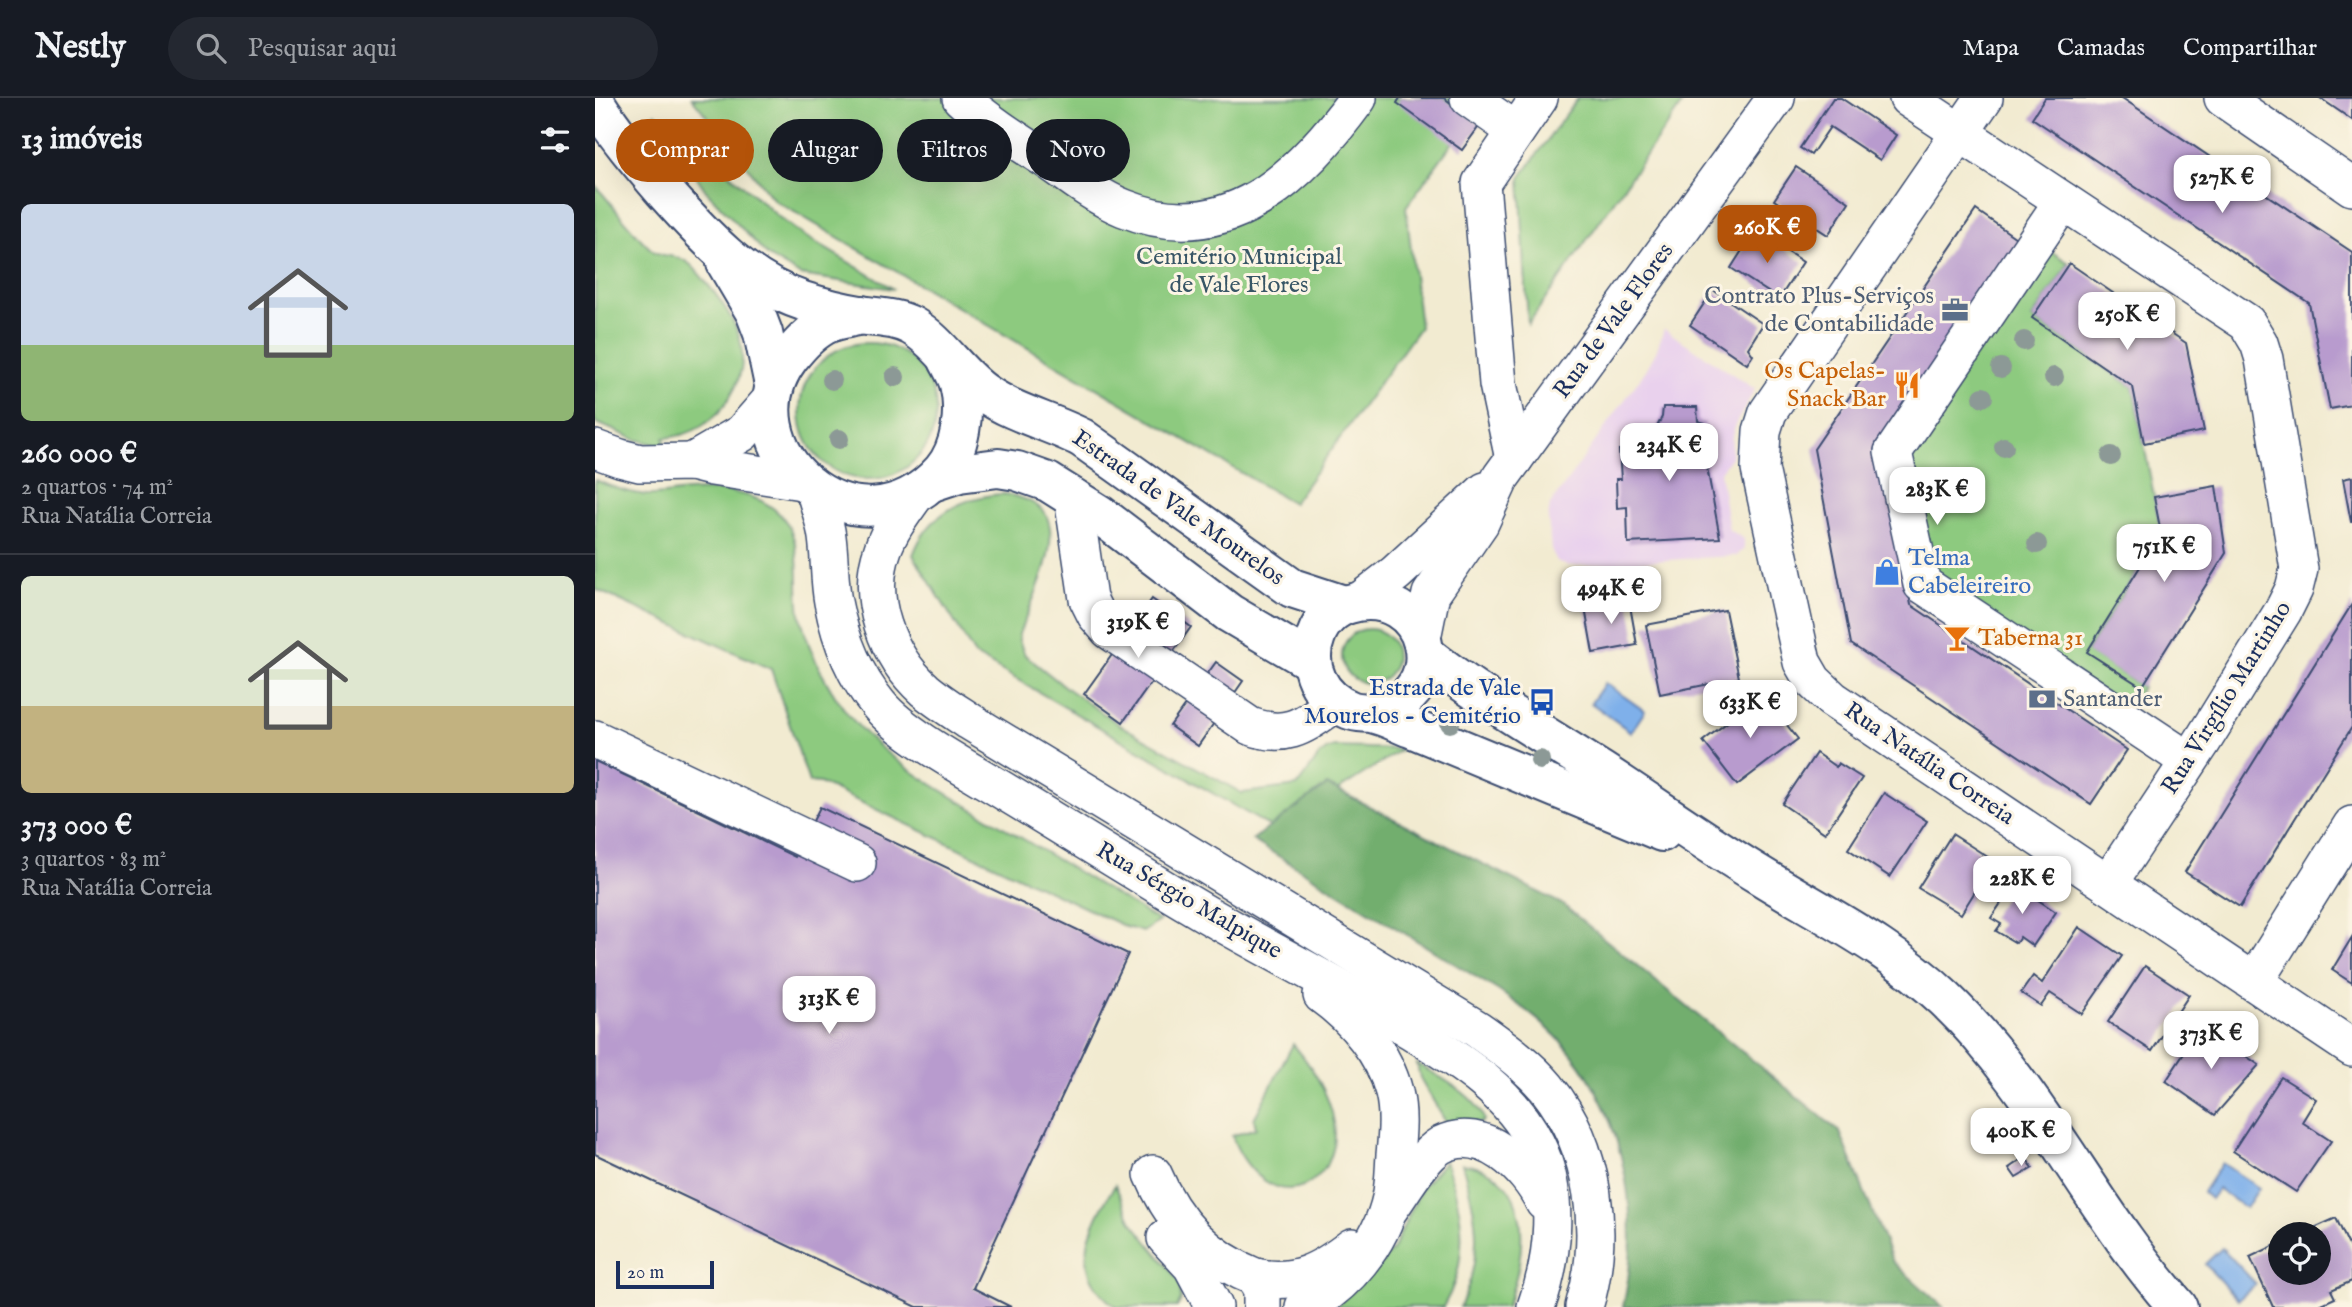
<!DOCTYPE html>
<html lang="pt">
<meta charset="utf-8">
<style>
:root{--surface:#171b24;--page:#242831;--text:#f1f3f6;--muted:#9ea1a6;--line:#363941;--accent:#b45309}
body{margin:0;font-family:"IM FELL English",serif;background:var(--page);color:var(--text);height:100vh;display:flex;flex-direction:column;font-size:26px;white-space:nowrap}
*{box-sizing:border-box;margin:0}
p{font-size:23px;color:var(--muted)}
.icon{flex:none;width:38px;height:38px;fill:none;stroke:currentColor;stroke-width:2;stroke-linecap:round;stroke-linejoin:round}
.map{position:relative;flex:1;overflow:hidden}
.panel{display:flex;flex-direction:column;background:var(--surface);width:595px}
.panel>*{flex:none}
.hud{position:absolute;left:21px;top:21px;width:665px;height:63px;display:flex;gap:14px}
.tools{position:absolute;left:1673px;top:1124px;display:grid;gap:14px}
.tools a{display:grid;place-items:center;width:63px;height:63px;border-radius:50%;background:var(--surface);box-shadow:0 7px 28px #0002;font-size:35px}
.scale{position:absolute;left:21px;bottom:18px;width:98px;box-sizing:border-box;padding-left:7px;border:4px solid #1b2f5e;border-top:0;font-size:19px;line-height:24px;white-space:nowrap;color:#1b2f5e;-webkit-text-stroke:5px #fcf5e5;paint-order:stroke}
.price{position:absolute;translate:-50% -60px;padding:0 16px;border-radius:14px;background:#fff;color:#222;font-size:23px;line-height:46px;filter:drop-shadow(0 2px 4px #0008)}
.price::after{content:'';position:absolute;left:50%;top:42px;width:21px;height:16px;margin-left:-10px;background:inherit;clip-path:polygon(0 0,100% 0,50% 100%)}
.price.selected{background:var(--accent);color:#fff}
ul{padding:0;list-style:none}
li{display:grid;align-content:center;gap:14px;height:371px;padding:0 21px}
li+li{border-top:2px solid var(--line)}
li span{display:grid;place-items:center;height:217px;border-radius:10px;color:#555}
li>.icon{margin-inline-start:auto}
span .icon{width:126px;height:126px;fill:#fffc;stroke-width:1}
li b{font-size:30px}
h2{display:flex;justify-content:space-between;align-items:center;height:84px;padding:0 21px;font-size:30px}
.pill{padding:0 24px;border-radius:32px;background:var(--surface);box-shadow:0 7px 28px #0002;font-size:24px;line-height:63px}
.pill.selected{background:var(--accent);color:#fff}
header{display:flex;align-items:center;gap:42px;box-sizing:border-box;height:98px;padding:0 35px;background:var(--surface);border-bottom:2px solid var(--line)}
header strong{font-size:33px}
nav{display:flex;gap:38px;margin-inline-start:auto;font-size:24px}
.search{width:490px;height:63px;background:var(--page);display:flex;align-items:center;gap:18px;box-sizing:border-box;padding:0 24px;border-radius:38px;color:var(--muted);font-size:26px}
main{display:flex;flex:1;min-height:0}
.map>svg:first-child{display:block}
</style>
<header>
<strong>Nestly</strong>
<div class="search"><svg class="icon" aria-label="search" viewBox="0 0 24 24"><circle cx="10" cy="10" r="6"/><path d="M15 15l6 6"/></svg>Pesquisar aqui</div>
<nav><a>Mapa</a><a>Camadas</a><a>Compartilhar</a></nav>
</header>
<main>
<section class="panel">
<h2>13 imóveis<svg class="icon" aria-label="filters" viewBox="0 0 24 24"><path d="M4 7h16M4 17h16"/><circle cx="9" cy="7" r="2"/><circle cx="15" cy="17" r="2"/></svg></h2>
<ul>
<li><span style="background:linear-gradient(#c9d6e8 65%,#8fb573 0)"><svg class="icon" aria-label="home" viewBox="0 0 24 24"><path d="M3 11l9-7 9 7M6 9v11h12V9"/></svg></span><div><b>260 000 €</b><p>2 quartos · 74 m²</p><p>Rua Natália Correia</p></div></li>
<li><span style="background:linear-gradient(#dfe7d0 60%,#c2b280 0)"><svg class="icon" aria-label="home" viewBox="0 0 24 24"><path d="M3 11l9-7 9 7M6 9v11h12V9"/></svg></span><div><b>373 000 €</b><p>3 quartos · 83 m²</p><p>Rua Natália Correia</p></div></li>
</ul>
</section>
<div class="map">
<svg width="1757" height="1209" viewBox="0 0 1757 1209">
<rect width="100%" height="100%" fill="#fcf5e5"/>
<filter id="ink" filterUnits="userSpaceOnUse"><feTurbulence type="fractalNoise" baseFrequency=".0143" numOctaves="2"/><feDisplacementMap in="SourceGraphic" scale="14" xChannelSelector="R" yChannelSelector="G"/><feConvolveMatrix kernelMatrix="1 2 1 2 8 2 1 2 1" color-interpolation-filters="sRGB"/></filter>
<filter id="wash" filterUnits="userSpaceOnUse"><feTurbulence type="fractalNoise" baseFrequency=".00686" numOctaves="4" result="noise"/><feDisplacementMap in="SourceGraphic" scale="28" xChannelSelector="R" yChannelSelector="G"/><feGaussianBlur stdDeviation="1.57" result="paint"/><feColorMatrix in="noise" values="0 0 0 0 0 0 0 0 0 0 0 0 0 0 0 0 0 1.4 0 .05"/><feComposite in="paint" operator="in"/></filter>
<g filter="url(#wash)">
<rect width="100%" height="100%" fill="#f2ebd1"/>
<polygon fill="#e9d1ed" points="1069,231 1160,291 1141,325 1137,338 1136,359 1125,374 1134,432 1149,441 1149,450 1142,458 1137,458 976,468 968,466 962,463 956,451 953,419 955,407 1051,272 1061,254"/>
<g fill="#8dca7f" stroke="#547c6e" stroke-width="2">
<polygon points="97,0 890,0 811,109 825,229 698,405 179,102"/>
<polygon points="983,0 1091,0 933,226 925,80"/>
<polygon points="60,15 121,64 185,120 206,136 299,191 205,177 173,158 111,93"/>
<path d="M 0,87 C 19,108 36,133 57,152 C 66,160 82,156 92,164 C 101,170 107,180 114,188 C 142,222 161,257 135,299 C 121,323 97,338 69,340 L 70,349 L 39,341 L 0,324 Z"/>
<polygon points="1446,147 1474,165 1437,220 1538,289 1566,435 1492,553 1547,589 1532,614 1339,485 1309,351"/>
<circle cx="273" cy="313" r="68"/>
<path d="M 0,382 C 16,389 33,395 51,397 C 64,398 79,394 93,393 C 121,391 156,393 179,411 C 212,436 199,481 205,515 C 211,544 224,573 240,598 C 279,659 345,691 405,727 C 458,759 511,791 564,823 L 548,834 L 531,829 L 225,685 L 214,684 L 176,571 L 0,491 Z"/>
<path d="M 410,396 C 427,399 450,406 454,425 C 462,455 435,507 424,536 L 424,543 L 430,557 L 474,592 L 525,627 L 647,695 L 702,688 L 724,658 L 731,652 L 739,649 L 807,651 L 681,732 L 380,557 L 318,457 C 333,416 368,398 410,396 Z"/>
<circle cx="774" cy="558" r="27"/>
<path d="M 698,946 C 720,972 745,1011 739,1048 C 737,1059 730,1072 721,1080 C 685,1110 649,1072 637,1038 L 661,1030 L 659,1021 Z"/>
<path d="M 822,966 C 842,977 884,999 889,1022 L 886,1025 L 872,1022 L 853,1028 L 825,980 Z"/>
<path d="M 850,1063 C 869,1111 876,1162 848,1209 L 740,1209 L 784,1168 L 798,1151 L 827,1089 Z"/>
<path d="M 867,1066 C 941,1075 933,1157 911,1209 L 865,1209 C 889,1158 883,1118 867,1066 Z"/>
<path d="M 520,1087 L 537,1124 L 584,1183 L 586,1202 L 582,1209 L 521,1209 C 472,1173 494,1129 520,1087 Z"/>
</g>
<path fill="#72ae6e" stroke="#466e66" stroke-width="2" d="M 732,687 L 967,806 L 1245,1034 L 1298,1164 L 1348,1209 L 1028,1209 C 1047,1126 1031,1022 976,955 C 956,930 930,911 904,893 L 657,742 Z"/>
<g fill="#7fb0ea" stroke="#4d70a4" stroke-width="2">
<polygon points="1010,585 1050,613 1036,634 996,605"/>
<polygon points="1627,1065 1664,1090 1651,1110 1623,1091 1616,1101 1608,1094"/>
<polygon points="1627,1150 1661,1186 1643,1202 1610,1166"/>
</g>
<g id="blocks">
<g fill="#b89bce">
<polygon points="805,0 849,0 885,27 867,52 802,5"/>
<polygon points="1238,0 1246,0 1301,37 1285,62 1235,29 1216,57 1205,50"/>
<polygon points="1450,0 1527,0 1757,154 1757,307 1735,311 1714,205 1437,20"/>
<polygon points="1725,0 1757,0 1757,22 1747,15"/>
<polygon points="1201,69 1254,104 1233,137 1179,102"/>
<polygon points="1381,112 1434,149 1288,365 1316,507 1532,652 1496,706 1256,546 1219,351"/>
<polygon points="1160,132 1208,164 1184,201 1136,170"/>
<polygon points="1474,165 1591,245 1609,333 1549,345 1538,289 1437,220"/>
<polygon points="1118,192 1168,226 1153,250 1158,257 1152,266 1095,227"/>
<polygon points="1068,309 1102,309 1103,323 1110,325 1109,353 1125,440 1033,445 1032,409 1022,410 1021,381 1026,381 1024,352 1051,350 1067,319"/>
<polygon points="1757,379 1757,424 1756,424 1748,381"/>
<polygon points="1621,388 1631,455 1547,589 1492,554 1566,435 1559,399"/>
<polygon points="557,501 596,529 528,624 489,596"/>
<polygon points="1034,502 1042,547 998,555 990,510"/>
<polygon points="1757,506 1757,629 1645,809 1590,774"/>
<polygon points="1130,512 1144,580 1065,596 1051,527"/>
<polygon points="621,564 648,583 603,648 575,628"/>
<polygon points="1168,597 1203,641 1142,687 1108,643"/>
<polygon points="1221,655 1241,669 1243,665 1267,680 1230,735 1187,706"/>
<polygon points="0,663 200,759 225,709 533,856 378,1190 416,1209 322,1209 0,1056"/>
<polygon points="1289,695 1332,723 1295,779 1253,751"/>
<polygon points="1357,736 1399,763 1366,816 1323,790"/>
<polygon points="1419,786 1461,814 1438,848 1425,839 1421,845 1401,833 1406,826 1396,820"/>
<polygon points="1484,829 1527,858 1487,916 1455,895 1446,908 1426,895 1438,878 1447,885"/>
<polygon points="1757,839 1757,885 1737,872"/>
<polygon points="1550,868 1594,897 1557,953 1513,924"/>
<polygon points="1607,928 1664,967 1620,1017 1571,983"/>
<polygon points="1686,979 1721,1001 1707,1024 1736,1043 1701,1094 1638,1053"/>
<polygon points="1430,1059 1438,1070 1421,1080 1414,1070"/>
<polygon points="1741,1120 1757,1154 1757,1183 1736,1192 1740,1200 1720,1209 1678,1209 1655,1159 1685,1145 1685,1174 1724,1174 1724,1136 1706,1136"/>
</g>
</g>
</g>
<g filter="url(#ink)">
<use href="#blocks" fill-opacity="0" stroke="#3b4b6f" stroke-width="2"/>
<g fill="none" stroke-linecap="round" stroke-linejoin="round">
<defs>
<g id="minor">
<path d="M 366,0 C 393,25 426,45 457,65 C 479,81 504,100 529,110 C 633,152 706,78 763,0"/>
<polyline points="874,0 921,33"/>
<polyline points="1313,0 1652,225 1664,245 1669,261 1704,471 1699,491 1688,513 1607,644 1513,786"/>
<polyline points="1389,0 1173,314 1167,333 1165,371 1207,564 1218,583 1237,601 1757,950"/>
<polyline points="1628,0 1757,89"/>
<polyline points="1468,103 1298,354 1327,486 1594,663"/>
<polyline points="0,351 25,360 45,365 97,364 117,369 207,383"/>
<polyline points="919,361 903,286 886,85 944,0"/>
<polyline points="97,364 147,335 176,302"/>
<path d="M 220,393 C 224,408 230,423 232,439 C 235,461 234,483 238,504 C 245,541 260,578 284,607 C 311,639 375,672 412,695 C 477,734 541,775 606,813 C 673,852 743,887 809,928 C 858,959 914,991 941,1046 C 965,1094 959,1160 941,1209"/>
<path d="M 321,396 C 309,413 295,431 288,451 C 270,500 292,558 330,592 C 343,603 359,613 374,623 L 882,931 C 907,949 933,967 952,990 C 1000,1050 1011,1137 989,1209"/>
<path d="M 478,399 L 493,501 L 501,517 L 514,532 L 655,628 C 694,642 710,626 741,605"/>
<polyline points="765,503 801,475 890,393"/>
<polyline points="827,540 836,496 885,425 906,379 1181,0"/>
<polyline points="0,641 262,765"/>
<polyline points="1659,884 1757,727"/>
<path d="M 558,1076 C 578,1124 612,1160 660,1179 L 667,1192 L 667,1209"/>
<path d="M 795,1110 C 808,1092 827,1058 846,1047 C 888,1025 933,1070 949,1104"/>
<polyline points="571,1140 597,1168 619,1209"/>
<path d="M 660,1179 C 700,1188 726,1173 757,1149"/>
<path d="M 709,1209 C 750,1189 786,1146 796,1100 C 799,1086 799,1071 800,1057 C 802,1036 804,1015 799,994 C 789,955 759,920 727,897"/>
</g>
<g id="major">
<path d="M 0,4 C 20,36 44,64 68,92 C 108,137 150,184 208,203 C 227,209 246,214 265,217 C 283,220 300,219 317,228 C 346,245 363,277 391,296 C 420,316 456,324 487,340 L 697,490 L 749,507"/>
<polyline points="131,165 160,214 168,235 179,287"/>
<path d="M 266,217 C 256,220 244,221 234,225 C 218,232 205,246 195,259 C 127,348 260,470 347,373 C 366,351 371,313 364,286 C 362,278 357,270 353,262"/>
<polyline points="337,384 364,375 403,370 422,373 453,384 504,416 634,515 717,564"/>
<path d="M 830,556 C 886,600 947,635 1006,673 C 1060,708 1111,745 1166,778 C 1229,817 1295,849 1350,901 C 1444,991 1497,1113 1583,1209"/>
<path d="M 777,615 C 865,596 832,484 754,506 C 739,510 726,523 721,538 C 709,569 725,600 755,612 C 762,615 769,614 776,615 C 790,618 803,625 816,630 L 1067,734"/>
</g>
</defs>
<use href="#minor" stroke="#3b4b6f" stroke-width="40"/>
<use href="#major" stroke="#3b4b6f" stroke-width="42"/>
<use href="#minor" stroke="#fff" stroke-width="37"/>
<use href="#major" stroke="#fff" stroke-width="38"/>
</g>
<g fill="#8c9996">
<circle cx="1429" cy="243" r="10"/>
<circle cx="1406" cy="270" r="10"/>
<circle cx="300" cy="279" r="10"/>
<circle cx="1459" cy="279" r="10"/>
<circle cx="237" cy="282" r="10"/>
<circle cx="1388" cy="299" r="10"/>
<circle cx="244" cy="341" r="10"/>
<circle cx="1409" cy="349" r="10"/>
<circle cx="1516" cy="358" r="10"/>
<circle cx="1442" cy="446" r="10"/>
<circle cx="855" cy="625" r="10"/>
<circle cx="945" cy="662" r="10"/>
</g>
</g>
<defs>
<symbol id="office-bare" viewBox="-9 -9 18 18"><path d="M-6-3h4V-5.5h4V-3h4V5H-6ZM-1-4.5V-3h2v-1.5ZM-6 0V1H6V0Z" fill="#5c6f8a" stroke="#fcf5e5" stroke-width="2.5" paint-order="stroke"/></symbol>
<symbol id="restaurant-bare" viewBox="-9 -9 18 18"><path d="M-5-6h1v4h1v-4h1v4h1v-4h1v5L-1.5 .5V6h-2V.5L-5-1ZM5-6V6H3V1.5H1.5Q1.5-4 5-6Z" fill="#e8710a" stroke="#fcf5e5" stroke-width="2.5" paint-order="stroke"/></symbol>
<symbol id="shop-bare" viewBox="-9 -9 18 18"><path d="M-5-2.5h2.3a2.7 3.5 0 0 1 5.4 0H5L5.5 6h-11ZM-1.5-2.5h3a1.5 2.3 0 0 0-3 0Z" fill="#3f7fe0" stroke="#fcf5e5" stroke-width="2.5" paint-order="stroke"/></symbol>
<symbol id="bar-bare" viewBox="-9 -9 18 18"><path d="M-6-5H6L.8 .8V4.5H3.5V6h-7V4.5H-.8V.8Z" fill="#e8710a" stroke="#fcf5e5" stroke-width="2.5" paint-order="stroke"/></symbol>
<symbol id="bank-bare" viewBox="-9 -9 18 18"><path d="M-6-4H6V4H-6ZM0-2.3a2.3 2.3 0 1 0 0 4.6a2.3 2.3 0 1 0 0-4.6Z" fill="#5c6f8a" stroke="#fcf5e5" stroke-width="2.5" paint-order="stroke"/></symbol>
<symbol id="bus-bare" viewBox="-9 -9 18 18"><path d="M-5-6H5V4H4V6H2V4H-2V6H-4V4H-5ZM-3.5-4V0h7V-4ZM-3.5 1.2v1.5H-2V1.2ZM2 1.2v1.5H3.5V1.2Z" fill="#1a4fb4" stroke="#fcf5e5" stroke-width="2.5" paint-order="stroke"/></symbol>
</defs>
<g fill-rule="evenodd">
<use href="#office-bare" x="1341" y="193" width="38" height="38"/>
<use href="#restaurant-bare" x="1293" y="268" width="38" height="38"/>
<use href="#shop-bare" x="1273" y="455" width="38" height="38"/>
<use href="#bar-bare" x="1343" y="521" width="38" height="38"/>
<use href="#bank-bare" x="1428" y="582" width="38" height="38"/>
<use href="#bus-bare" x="928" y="585" width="38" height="38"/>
</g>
<g text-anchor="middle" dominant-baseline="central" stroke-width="6" stroke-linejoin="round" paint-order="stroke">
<g font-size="24" fill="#385666" stroke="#fcf5e5">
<text x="644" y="159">Cemitério Municipal<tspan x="644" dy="28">de Vale Flores</tspan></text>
</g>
<g font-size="24" fill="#4e5e75" stroke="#fcf5e5" text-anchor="end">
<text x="1339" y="198">Contrato Plus-Serviços<tspan x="1339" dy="28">de Contabilidade</tspan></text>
<text x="1468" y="601" text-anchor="start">Santander</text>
</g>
<g font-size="24" fill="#1b2f5e" stroke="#fcf5e5">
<text transform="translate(1019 223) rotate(-54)">Rua de Vale Flores</text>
<text transform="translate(583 410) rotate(35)">Estrada de Vale Mourelos</text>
<text transform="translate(1632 600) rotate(-58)">Rua Virgílio Martinho</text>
<text transform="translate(1334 666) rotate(34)">Rua Natália Correia</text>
<text transform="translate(594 803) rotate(30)">Rua Sérgio Malpique</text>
</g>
<g font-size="24" fill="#c56008" stroke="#fcf5e5" text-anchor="end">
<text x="1291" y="273">Os Capelas-<tspan x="1291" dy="28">Snack Bar</tspan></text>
<text x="1383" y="540" text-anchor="start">Taberna 31</text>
</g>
<g font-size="24" fill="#366cbe" stroke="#fcf5e5" text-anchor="start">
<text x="1313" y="460">Telma<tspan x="1313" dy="28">Cabeleireiro</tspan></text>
</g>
<g font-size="24" fill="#164399" stroke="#fcf5e5" text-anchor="end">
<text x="926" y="590">Estrada de Vale<tspan x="926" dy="28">Mourelos - Cemitério</tspan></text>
</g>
</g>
</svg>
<div class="tools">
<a><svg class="icon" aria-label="locate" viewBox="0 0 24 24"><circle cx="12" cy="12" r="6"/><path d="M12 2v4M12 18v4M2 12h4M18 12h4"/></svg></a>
</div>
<div class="scale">20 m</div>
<b class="price" style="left:1627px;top:117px">527K €</b>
<b class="price selected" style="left:1172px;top:167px">260K €</b>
<b class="price" style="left:1532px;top:254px">250K €</b>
<b class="price" style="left:1074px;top:385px">234K €</b>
<b class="price" style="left:1342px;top:429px">283K €</b>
<b class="price" style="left:1569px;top:486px">751K €</b>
<b class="price" style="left:1016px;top:528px">494K €</b>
<b class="price" style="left:543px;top:562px">319K €</b>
<b class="price" style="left:1155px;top:642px">633K €</b>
<b class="price" style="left:1427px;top:818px">228K €</b>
<b class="price" style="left:234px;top:938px">313K €</b>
<b class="price" style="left:1616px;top:973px">373K €</b>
<b class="price" style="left:1426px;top:1070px">400K €</b>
<div class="hud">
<a class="pill selected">Comprar</a>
<a class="pill">Alugar</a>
<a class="pill">Filtros</a>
<a class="pill">Novo</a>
</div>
</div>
</main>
